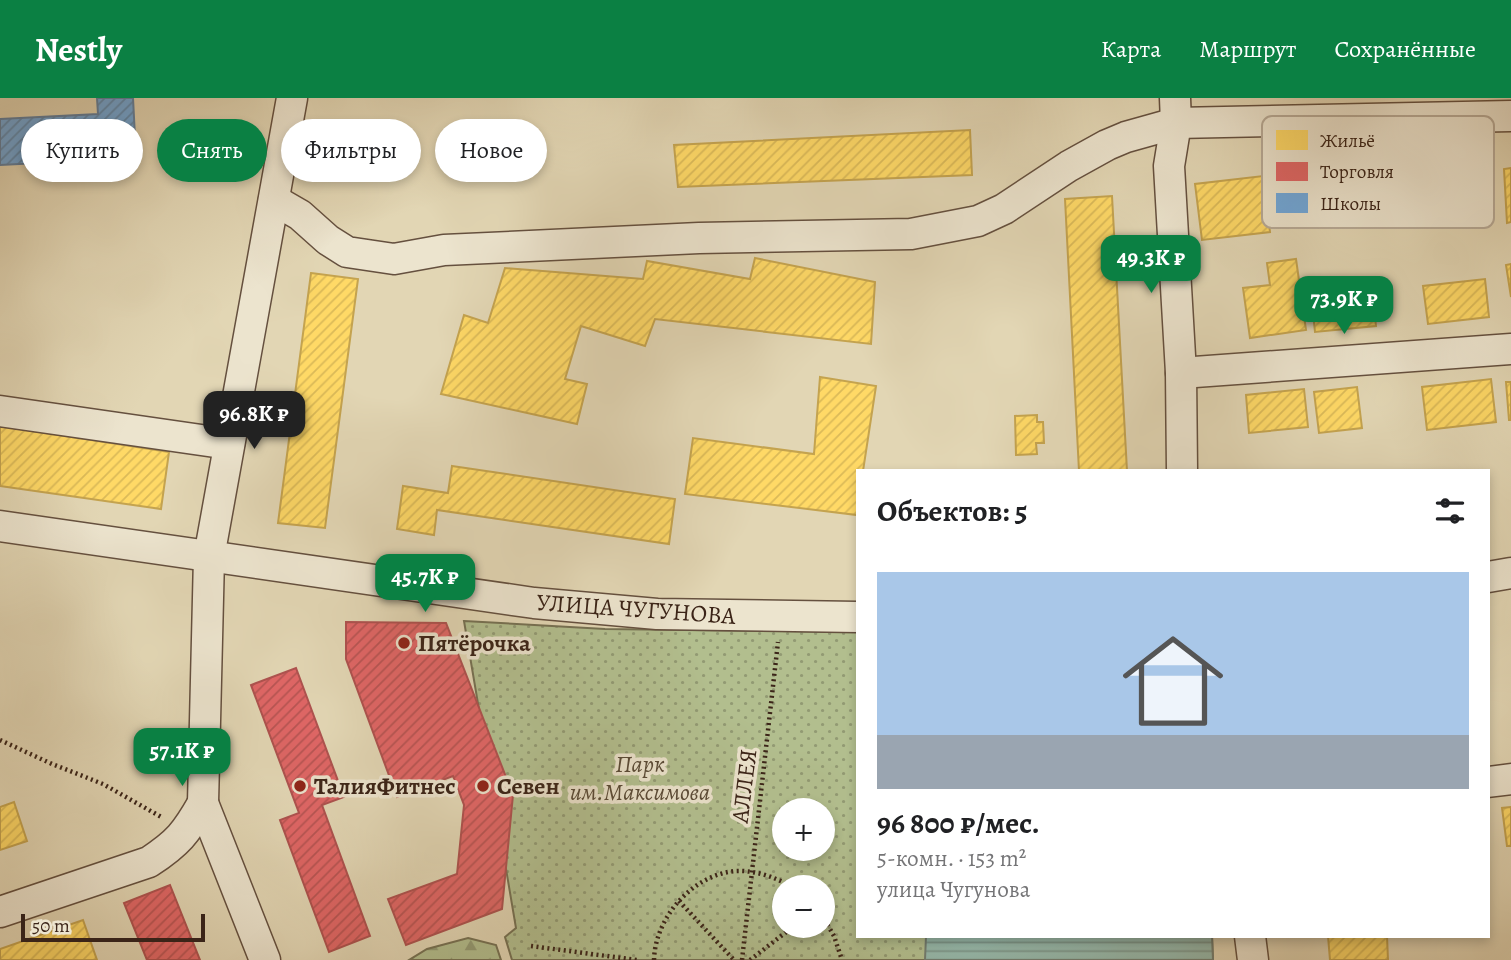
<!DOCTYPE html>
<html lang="ru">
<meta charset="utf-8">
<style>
:root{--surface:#fff;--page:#f6f6f6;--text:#202124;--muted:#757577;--accent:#0b8043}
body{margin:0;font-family:Alegreya,serif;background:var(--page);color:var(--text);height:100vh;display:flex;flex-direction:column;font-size:26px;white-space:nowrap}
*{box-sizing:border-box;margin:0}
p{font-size:23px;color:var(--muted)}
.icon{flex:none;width:38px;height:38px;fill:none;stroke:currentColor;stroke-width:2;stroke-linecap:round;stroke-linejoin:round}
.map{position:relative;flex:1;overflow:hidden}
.side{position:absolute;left:856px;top:371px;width:634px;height:469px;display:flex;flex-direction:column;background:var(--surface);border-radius:0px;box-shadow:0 4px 10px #0003}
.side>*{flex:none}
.top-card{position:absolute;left:21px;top:21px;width:665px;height:63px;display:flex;gap:14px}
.controls{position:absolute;left:772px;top:700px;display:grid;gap:14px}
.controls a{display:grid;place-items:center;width:63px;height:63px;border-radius:50%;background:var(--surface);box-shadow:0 4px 10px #0003;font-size:35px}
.scale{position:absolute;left:21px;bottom:18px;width:184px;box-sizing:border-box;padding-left:7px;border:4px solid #3b2418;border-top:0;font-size:19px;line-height:24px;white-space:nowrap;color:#3b2418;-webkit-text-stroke:5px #ece4ce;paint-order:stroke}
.price{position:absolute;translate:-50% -60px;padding:0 16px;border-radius:14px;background:var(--accent);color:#fff;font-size:23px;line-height:46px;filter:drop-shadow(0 2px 4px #0008)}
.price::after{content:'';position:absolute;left:50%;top:42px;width:21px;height:16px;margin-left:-10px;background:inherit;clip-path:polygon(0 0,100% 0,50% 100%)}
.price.active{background:#222;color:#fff}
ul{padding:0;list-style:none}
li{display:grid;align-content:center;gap:14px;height:371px;padding:0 21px}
li span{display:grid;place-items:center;height:217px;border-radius:0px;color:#555}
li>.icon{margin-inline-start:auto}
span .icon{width:126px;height:126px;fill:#fffc;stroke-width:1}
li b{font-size:30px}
h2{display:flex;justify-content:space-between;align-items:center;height:84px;padding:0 21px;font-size:30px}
.tag{padding:0 24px;border-radius:32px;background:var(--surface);box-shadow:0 4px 10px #0003;font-size:24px;line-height:63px}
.tag.active{background:var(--accent);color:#fff}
header{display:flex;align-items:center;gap:42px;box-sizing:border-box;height:98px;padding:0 35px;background:var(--accent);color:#fff}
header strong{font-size:33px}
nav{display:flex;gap:38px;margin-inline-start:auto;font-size:24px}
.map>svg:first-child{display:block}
</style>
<header>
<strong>Nestly</strong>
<nav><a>Карта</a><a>Маршрут</a><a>Сохранённые</a></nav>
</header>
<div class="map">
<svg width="1511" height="862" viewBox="0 0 1511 862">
<defs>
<pattern id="forest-firs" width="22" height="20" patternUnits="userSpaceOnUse" patternTransform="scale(1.75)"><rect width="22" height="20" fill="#b2be8e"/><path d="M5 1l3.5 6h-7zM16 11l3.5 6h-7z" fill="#929a73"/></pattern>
<pattern id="park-dots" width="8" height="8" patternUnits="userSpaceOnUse" patternTransform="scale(1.75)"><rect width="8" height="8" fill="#b2be8e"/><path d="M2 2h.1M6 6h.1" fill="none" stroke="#929a73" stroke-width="1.8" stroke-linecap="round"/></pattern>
<pattern id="water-rules" width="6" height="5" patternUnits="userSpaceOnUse" patternTransform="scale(1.75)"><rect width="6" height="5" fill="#95b9ac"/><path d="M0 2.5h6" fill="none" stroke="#7b968b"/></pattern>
<pattern id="homes-hatch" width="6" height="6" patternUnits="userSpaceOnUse" patternTransform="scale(1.75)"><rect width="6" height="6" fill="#ffd966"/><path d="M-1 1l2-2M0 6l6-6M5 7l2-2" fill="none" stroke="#dbba58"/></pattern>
<pattern id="shops-hatch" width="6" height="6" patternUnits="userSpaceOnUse" patternTransform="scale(1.75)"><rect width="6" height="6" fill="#e06666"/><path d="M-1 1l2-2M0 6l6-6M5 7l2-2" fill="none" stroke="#b75453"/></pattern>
<pattern id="schools-hatch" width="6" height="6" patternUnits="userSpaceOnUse" patternTransform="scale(1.75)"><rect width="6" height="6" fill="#6fa8dc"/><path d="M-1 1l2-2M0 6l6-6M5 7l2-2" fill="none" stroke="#5c89b1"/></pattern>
</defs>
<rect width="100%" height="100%" fill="#e2d6b4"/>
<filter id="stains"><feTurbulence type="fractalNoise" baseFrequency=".00286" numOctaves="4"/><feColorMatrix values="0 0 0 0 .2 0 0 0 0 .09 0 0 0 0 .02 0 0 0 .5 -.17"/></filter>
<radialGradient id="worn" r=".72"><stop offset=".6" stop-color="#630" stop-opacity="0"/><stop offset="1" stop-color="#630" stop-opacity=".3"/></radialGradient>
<polygon fill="url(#forest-firs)" stroke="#767153" stroke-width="2" points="468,840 496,847 501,862 409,862 427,851"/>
<path fill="url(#park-dots)" stroke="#767153" stroke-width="2" fill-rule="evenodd" d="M 464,523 L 605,531 L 857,534 L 858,838 L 1212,838 L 1213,862 L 512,862 L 505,839 L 516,830 ZM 784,712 L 822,712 L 822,751 L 784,751 ZM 784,789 L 822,789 L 822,828 L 784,828 Z"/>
<polygon fill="url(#water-rules)" stroke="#717d71" stroke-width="2" points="926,838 1212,838 1213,862 925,862"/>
<g fill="url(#homes-hatch)" stroke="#c4a34f" stroke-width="2">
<polygon points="970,32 972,77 678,89 674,47"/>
<polygon points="1511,70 1511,124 1507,125 1504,71"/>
<polygon points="1263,78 1270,134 1202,142 1195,86"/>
<polygon points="1112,98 1127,373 1079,373 1065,101"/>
<polygon points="755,160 875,184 871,246 655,221 645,248 581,228 565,281 587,286 577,326 441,296 464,217 488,225 505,170 643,181 647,163 750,181"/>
<polygon points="1296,161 1306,232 1250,240 1243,190 1270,187 1267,165"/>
<polygon points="1511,166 1511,199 1506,167"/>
<polygon points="311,175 358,181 325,430 278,425"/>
<polygon points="1371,181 1376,228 1315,234 1310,187"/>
<polygon points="1485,181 1489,219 1428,226 1423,188"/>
<polygon points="820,279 876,288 863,373 858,373 857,417 685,396 693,340 814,356"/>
<polygon points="1491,281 1496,324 1427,332 1422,289"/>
<polygon points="1506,284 1511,284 1511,322 1509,322"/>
<polygon points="1357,289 1362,330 1319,335 1314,294"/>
<polygon points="1304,291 1308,329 1249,335 1246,297"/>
<polygon points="1037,317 1037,324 1043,324 1044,345 1036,345 1037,356 1016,357 1015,318"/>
<polygon points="0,328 169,354 161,411 0,388"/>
<polygon points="452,368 675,401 669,446 437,412 434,437 397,431 403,388 448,395"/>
<polygon points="14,704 27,743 0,752 0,709"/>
<polygon points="1511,709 1511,748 1507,748 1502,710"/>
<polygon points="83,822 97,862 0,862 0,851"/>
<polygon points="1328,838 1387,838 1388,862 1330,862"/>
</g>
<g fill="url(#shops-hatch)" stroke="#ae524f" stroke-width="2">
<polygon points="346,524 446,525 513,697 502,811 406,847 388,801 457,776 464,707 453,678 397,699 346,561"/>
<polygon points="296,570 344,699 322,707 370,838 329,854 280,722 299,715 251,587"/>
<polygon points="170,787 200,862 147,862 124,805"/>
</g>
<polygon fill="url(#schools-hatch)" stroke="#5f80a1" stroke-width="2" points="97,0 133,0 135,39 115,40 116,61 0,67 0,21 98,16"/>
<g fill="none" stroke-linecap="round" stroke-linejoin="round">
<defs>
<g id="minor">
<polyline points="1175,0 1176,25 1169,68 1181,275 1182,373"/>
<polyline points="274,102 300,117 328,142 347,154 394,161 444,152 699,140 911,136 978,123 1004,111 1069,68 1107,47 1126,39 1176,25 1511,18"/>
<polyline points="1181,275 1511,251"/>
<polyline points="0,313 229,346"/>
<polyline points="0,428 534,505 657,516 858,519"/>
<polyline points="1488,479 1511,475"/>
<polyline points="1488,684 1511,681"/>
<polyline points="203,705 209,459 292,0"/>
<path d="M 0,814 L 149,764 C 178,745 186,735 203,705 L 265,862"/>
<polyline points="1250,838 1253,862"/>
</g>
</defs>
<use href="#minor" stroke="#65503f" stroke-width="33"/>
<g stroke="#3b2418" stroke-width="4.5" stroke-dasharray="2 3.5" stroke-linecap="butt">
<polyline points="0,642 52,666 103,686 163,720"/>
<polyline points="679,803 734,862"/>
<polyline points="822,817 834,838 842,862"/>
<polyline points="531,848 637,862"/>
<path d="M 654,862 C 655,820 692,777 735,773 C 755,772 775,779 792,789"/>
<polyline points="742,862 778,544"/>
<polyline points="750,862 794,828"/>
</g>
<use href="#minor" stroke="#ece4ce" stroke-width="30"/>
</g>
<g fill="#8f2418" stroke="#ece4ce" stroke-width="2.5">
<circle cx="404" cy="545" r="7"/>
<circle cx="300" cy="688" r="7"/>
<circle cx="483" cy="688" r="7"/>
</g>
<g text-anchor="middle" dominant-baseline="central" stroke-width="7" stroke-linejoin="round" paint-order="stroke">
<g font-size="24" fill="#3b2418" stroke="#ece4ce">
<text transform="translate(636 511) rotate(4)">УЛИЦА ЧУГУНОВА</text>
<text transform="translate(744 688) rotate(-83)">АЛЛЕЯ</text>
</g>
<g font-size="24" font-weight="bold" fill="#3b2418" stroke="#ece4ce" text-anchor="start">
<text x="418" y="545">Пятёрочка</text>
<text x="314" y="688">ТалияФитнес</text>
<text x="497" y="688">Севен</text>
</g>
<g font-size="24" font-style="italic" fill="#594a36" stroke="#ece4ce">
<text x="640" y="666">Парк<tspan x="640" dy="28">им.Максимова</tspan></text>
</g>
</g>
<rect x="1262" y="18" width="232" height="112" rx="10" fill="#ece4ce" stroke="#b7aa97" stroke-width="2"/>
<rect x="1276" y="32" width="32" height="20" fill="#ffd966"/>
<rect x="1276" y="64" width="32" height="19" fill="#e06666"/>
<rect x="1276" y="95" width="32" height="20" fill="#6fa8dc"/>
<g font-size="19" fill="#3b2418">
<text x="1320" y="49">Жильё</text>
<text x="1320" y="80">Торговля</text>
<text x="1320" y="112">Школы</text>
</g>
<rect width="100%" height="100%" filter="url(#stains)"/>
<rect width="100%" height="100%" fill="url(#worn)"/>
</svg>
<div class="controls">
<a>+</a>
<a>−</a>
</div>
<div class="scale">50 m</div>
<b class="price" style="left:1151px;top:197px">49.3K ₽</b>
<b class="price" style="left:1344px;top:238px">73.9K ₽</b>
<b class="price active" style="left:254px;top:353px">96.8K ₽</b>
<b class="price" style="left:425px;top:516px">45.7K ₽</b>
<b class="price" style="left:182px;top:690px">57.1K ₽</b>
<div class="top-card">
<a class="tag">Купить</a>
<a class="tag active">Снять</a>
<a class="tag">Фильтры</a>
<a class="tag">Новое</a>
</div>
<section class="side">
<h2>Объектов: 5<svg class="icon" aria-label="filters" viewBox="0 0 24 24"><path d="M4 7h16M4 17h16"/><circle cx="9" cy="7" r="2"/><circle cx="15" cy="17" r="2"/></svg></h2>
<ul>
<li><span style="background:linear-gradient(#a9c7e8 75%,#9aa5b1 0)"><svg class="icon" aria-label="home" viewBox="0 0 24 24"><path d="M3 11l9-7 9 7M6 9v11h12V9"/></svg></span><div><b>96 800 ₽/мес.</b><p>5-комн. · 153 m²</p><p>улица Чугунова</p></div></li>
</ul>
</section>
</div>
